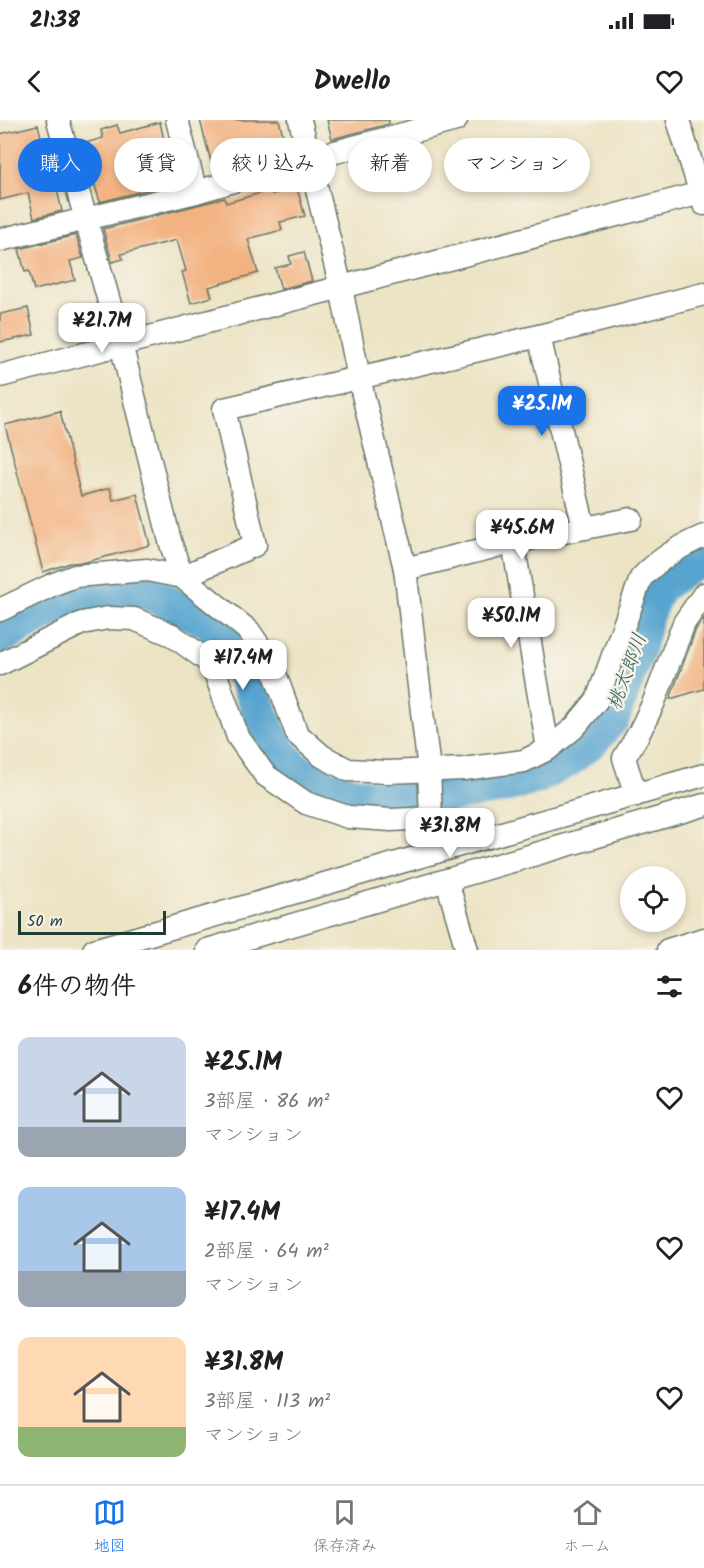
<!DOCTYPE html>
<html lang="ja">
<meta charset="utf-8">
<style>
:root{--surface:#fff;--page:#f6f6f6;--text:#202124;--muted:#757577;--line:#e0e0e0;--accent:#1a73e8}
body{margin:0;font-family:Kalam,"Klee One",sans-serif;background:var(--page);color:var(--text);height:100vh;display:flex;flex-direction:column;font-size:22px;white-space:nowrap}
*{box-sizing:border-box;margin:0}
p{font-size:20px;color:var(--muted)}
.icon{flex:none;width:33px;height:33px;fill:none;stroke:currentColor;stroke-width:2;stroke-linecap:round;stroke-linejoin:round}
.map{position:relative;height:830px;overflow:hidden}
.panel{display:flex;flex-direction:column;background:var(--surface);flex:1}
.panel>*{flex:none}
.top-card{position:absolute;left:18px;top:18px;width:669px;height:54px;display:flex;gap:12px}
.fabs{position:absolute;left:620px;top:746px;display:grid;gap:12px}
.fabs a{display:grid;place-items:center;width:66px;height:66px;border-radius:50%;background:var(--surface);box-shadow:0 3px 9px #0003;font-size:30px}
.scale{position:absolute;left:18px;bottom:15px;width:148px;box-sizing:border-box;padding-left:6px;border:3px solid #1f3d34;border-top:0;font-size:16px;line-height:21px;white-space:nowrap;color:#1f3d34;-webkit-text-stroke:4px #f7f3e8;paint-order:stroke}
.price{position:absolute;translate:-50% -51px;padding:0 14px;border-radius:12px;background:#fff;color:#222;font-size:20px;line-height:39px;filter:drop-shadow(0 2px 3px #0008)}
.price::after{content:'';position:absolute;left:50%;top:36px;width:18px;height:14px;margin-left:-9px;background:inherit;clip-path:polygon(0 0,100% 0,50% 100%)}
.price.selected{background:var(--accent);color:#fff}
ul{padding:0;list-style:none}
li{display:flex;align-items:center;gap:18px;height:150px;padding:0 18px}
li span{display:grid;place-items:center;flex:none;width:168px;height:120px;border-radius:12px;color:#555}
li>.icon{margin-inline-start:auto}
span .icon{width:72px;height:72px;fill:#fffc;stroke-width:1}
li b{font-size:26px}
h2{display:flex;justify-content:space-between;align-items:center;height:72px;padding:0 18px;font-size:26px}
.pill{padding:0 21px;border-radius:27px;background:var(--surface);box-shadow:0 3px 9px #0003;font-size:21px;line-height:54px}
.pill.selected{background:var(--accent);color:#fff}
.status{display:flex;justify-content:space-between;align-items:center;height:42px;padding:0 30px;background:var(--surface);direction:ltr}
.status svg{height:16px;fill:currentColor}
header{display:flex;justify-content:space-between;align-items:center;height:78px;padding:0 18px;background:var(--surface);font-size:27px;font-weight:700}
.dock{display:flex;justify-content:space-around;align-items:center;height:84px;border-top:2px solid var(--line);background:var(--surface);font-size:16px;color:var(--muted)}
.dock a{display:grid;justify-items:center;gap:3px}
.dock .selected{color:var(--accent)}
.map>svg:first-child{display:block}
</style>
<div class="status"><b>21:38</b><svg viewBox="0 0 49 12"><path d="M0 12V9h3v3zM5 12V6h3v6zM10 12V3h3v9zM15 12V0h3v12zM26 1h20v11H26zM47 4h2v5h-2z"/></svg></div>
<header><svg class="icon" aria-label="back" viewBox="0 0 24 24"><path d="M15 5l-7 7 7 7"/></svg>Dwello<svg class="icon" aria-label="heart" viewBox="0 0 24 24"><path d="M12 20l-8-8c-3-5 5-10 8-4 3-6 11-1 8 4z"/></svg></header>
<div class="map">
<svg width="704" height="830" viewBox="0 0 704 830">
<rect width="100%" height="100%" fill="#f7f3e8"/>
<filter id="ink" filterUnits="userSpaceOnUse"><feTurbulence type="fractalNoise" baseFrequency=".0167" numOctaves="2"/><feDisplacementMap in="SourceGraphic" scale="12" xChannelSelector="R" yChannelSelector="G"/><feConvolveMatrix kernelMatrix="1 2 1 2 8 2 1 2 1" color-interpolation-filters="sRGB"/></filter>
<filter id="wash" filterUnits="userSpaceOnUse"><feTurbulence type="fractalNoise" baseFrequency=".008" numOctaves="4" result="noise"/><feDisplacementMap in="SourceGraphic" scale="24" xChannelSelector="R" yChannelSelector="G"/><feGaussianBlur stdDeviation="1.35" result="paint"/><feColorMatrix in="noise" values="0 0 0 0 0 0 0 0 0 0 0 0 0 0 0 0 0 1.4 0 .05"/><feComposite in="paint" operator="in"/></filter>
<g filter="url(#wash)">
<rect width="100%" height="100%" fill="#ede4c6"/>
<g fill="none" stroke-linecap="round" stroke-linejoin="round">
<polyline stroke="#56a4cf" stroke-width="36" points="0,517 65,482 93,473 146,472 162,479 210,502 234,530 272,620 293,648 328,668 370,678 411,680 498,667 537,656 567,640 590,622 612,598 637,530 645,497 657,468 687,446 704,438"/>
</g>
<g id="blocks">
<g fill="#f3b281">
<polygon points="200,0 279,0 287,31 214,53"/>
<polygon points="327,0 389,0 389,4 332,19"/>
<polygon points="160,2 164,20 155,23 166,65 100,82 82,24 103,18 101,10 117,5 120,13"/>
<polygon points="38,5 47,40 50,40 62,91 34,98 28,73 0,80 0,14"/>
<polygon points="297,68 305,96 280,102 282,110 248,119 258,153 209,167 212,177 191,183 182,152 186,151 177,120 121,134 123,139 112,142 103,109 225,78 226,83 271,70 272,74"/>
<polygon points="76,115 83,138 70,141 75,160 34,170 29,151 25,152 19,129"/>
<polygon points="304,132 312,161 281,169 275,148 291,144 289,136"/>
<polygon points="28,188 34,215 0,222 0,194"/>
<polygon points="60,291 81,376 110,368 113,380 137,374 150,425 86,442 70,443 43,452 5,305"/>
<polygon points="704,498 704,569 670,579 696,509"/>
</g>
</g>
</g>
<g filter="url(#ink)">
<use href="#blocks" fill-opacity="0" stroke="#677767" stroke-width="1.5"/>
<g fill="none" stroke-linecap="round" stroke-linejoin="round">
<defs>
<g id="minor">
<polyline points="58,0 121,224 170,421 182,457 255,425 224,289 539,216 704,174"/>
<polyline points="177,0 196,72"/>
<polyline points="300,0 341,168 359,258 405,449 429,650 431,698"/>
<polyline points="678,0 704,84"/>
<polyline points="0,120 196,72 309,39 456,0"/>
<polyline points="539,216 584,408"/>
<polyline points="0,256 701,73"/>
<polyline points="513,422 548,629"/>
<polyline points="405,449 513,422 631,399"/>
<path d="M 0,490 L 54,464 L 75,456 L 147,450 L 182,457 L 249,511 L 271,543 L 297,614 L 322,636 L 348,650 L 387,652 L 464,649 L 524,641 L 548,629 L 574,608 L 597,580 L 641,458 C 659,439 680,426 704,416"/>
<polyline points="0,544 82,503 108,498 134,499 172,515 212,544 238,617 265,655 306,683 348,697 391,700 431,698 436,732"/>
<polyline points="636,675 624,638 639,613 653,584 684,503 704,474"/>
<polyline points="447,761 467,830"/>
<polyline points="94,830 704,655"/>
<polyline points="207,830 704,685"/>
<polyline points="668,830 704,819"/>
</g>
</defs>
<use href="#minor" stroke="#677767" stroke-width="25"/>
<use href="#minor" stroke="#fff" stroke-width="22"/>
</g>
</g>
<g text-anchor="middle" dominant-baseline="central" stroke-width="5" stroke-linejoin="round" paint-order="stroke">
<g font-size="20" font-style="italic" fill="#305c62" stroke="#f7f3e8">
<text transform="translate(628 552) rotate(-70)">桃太郎川</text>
</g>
</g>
</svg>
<div class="fabs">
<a><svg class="icon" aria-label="locate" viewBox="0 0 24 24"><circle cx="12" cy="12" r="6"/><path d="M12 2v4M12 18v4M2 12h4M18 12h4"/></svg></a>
</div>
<div class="scale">50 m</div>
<b class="price" style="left:102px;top:234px">¥21.7M</b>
<b class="price selected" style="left:542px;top:317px">¥25.1M</b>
<b class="price" style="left:522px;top:441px">¥45.6M</b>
<b class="price" style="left:511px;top:529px">¥50.1M</b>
<b class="price" style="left:243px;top:571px">¥17.4M</b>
<b class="price" style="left:450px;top:739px">¥31.8M</b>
<div class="top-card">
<a class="pill selected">購入</a>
<a class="pill">賃貸</a>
<a class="pill">絞り込み</a>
<a class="pill">新着</a>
<a class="pill">マンション</a>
</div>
</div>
<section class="panel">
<h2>6件の物件<svg class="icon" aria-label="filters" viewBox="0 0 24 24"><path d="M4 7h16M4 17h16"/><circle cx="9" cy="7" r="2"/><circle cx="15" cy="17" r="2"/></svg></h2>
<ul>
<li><span style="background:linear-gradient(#c9d6e8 75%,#9aa5b1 0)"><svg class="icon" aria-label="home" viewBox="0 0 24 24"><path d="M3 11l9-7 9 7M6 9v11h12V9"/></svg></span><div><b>¥25.1M</b><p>3部屋 · 86 m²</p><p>マンション</p></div><svg class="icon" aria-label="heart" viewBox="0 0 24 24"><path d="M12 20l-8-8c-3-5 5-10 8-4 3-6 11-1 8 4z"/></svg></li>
<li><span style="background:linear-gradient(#a9c7e8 70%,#9aa5b1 0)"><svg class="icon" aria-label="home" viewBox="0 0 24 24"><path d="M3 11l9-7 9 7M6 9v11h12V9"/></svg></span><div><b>¥17.4M</b><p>2部屋 · 64 m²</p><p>マンション</p></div><svg class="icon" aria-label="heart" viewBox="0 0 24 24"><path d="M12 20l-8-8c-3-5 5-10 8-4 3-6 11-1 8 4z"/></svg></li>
<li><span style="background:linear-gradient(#ffd9b3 75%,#8fb573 0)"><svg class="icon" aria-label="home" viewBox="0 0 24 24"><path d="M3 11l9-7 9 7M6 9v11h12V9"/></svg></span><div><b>¥31.8M</b><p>3部屋 · 113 m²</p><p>マンション</p></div><svg class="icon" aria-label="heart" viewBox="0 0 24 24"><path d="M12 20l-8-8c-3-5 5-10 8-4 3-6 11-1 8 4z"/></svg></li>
</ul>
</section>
<nav class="dock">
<a class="selected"><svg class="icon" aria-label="map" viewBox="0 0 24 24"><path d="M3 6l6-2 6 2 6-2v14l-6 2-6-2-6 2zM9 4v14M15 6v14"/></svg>地図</a>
<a><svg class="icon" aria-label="saved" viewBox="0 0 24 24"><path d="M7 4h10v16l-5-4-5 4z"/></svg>保存済み</a>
<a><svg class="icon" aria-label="home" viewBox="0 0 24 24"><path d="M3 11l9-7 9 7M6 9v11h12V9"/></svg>ホーム</a>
</nav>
